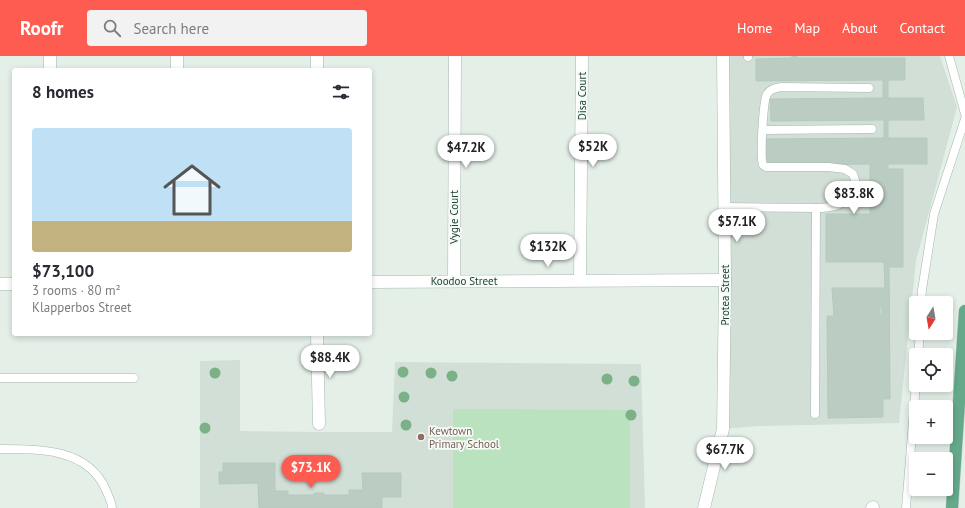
<!DOCTYPE html>
<meta charset="utf-8">
<style>
:root{--surface:#fff;--page:#f2f2f3;--text:#2b2b33;--muted:#7c7c81;--accent:#ff5c51}
body{margin:0;font-family:"PT Sans",sans-serif;background:var(--page);color:var(--text);height:100vh;display:flex;flex-direction:column;font-size:15px;white-space:nowrap}
*{box-sizing:border-box;margin:0}
p{font-size:13px;color:var(--muted)}
.icon{flex:none;width:22px;height:22px;fill:none;stroke:currentColor;stroke-width:2;stroke-linecap:round;stroke-linejoin:round}
.map{position:relative;flex:1;overflow:hidden}
.side{position:absolute;left:12px;top:12px;width:360px;height:268px;display:flex;flex-direction:column;background:var(--surface);border-radius:4px;box-shadow:0 2px 6px #0003}
.side>*{flex:none}
.needle{width:26px;rotate:191deg}
.controls{position:absolute;left:909px;top:240px;display:grid;gap:8px}
.controls a{display:grid;place-items:center;width:44px;height:44px;border-radius:4px;background:var(--surface);box-shadow:0 2px 6px #0003;font-size:20px}
.price{position:absolute;translate:-50% -34px;padding:0 9px;border-radius:14px;background:#fff;color:#222;font-size:13px;line-height:26px;filter:drop-shadow(0 1px 2px #0008)}
.price::after{content:'';position:absolute;left:50%;top:24px;width:12px;height:9px;margin-left:-6px;background:inherit;clip-path:polygon(0 0,100% 0,50% 100%)}
.price.on{background:var(--accent);color:#fff}
ul{padding:0;list-style:none}
li{display:grid;align-content:center;gap:8px;height:212px;padding:0 20px}
li span{display:grid;place-items:center;height:124px;border-radius:4px;color:#555}
li>.icon{margin-inline-start:auto}
span .icon{width:72px;height:72px;fill:#fffc;stroke-width:1}
li b{font-size:17px}
h2{display:flex;justify-content:space-between;align-items:center;height:48px;padding:0 20px;font-size:17px}
header{display:flex;align-items:center;gap:24px;box-sizing:border-box;height:56px;padding:0 20px;background:var(--accent);color:#fff}
header strong{font-size:19px}
nav{display:flex;gap:22px;margin-inline-start:auto;font-size:14px}
.search{width:280px;height:36px;background:var(--page);display:flex;align-items:center;gap:10px;box-sizing:border-box;padding:0 14px;border-radius:4px;color:var(--muted);font-size:15px}
.map>svg:first-child{display:block}
</style>
<header>
<strong>Roofr</strong>
<div class="search"><svg class="icon" aria-label="search" viewBox="0 0 24 24"><circle cx="10" cy="10" r="6"/><path d="M15 15l6 6"/></svg>Search here</div>
<nav><a>Home</a><a>Map</a><a>About</a><a>Contact</a></nav>
</header>
<div class="map">
<svg width="965" height="452" viewBox="0 0 965 452">
<rect width="100%" height="100%" fill="#e4efe8"/>
<g fill="#d2dfd6">
<polygon points="723,0 940,0 957,51 916,205 899,367 759,370 723,373"/>
<polygon points="240,304 240,375 318,376 392,376 395,306 641,308 645,452 200,452 200,305"/>
</g>
<polygon fill="#bbe2be" points="453,353 630,354 630,452 453,452"/>
<g fill="#bbcdc3" stroke="#b5c9bd" fill-rule="evenodd">
<path d="M 792,0 L 797,0 L 797,2 L 905,2 L 905,24 L 888,24 L 888,42 L 923,42 L 924,64 L 888,64 L 888,82 L 927,82 L 927,108 L 888,108 L 888,113 L 903,113 L 903,211 L 889,211 L 890,343 L 883,343 L 883,361 L 828,362 L 827,260 L 834,260 L 832,232 L 885,232 L 884,206 L 826,206 L 826,158 L 870,158 L 870,108 L 764,109 L 764,83 L 884,82 L 884,64 L 771,65 L 770,43 L 883,42 L 883,24 L 756,25 L 756,3 L 792,2 ZM 880,251 L 882,251 L 882,260 L 880,259 Z"/>
<polygon points="223,407 275,407 275,435 288,435 288,439 314,439 314,437 324,437 324,439 349,439 349,434 363,434 362,417 401,417 401,441 382,441 382,452 259,452 258,427 219,428 219,416 223,416"/>
</g>
<g fill="none" stroke-linecap="round" stroke-linejoin="round">
<defs>
<g id="lane">
<polyline points="949,0 965,58"/>
<polyline points="748,1 748,0"/>
<polyline points="763,74 872,73"/>
<path d="M 725,151 L 823,152 L 835,150 L 845,146 L 852,142 L 855,137 L 855,124 L 853,118 L 845,113 L 828,111 L 766,111 L 763,109 C 760,101 763,45 767,38 C 770,33 776,32 781,31 L 869,32"/>
<polyline points="921,247 922,234 934,158 965,63"/>
<polyline points="918,299 920,277"/>
<polyline points="0,322 134,322"/>
<polyline points="815,358 816,152"/>
<path d="M 0,393 C 39,393 88,392 106,434 C 108,440 112,446 112,452"/>
<polyline points="906,452 916,328"/>
</g>
<g id="street">
<polyline points="50,14 50,0"/>
<polyline points="177,14 177,0"/>
<polyline points="317,14 317,0"/>
<polyline points="580,224 582,0"/>
<polyline points="454,225 455,0"/>
<polyline points="370,226 725,224"/>
<polyline points="0,228 14,228"/>
<polyline points="317,278 319,368"/>
<polyline points="704,452 723,373 725,224 723,0"/>
<polyline points="872,452 873,451"/>
</g>
<polyline id="primary" points="952,452 965,255"/>
</defs>
<use href="#lane" stroke="#a6b8ae" stroke-width="9"/>
<use href="#street" stroke="#a6b8ae" stroke-width="13"/>
<use href="#primary" stroke="#c1cac6" stroke-width="13"/>
<use href="#lane" stroke="#fff" stroke-width="8"/>
<use href="#street" stroke="#fff" stroke-width="12"/>
<use href="#primary" stroke="#64a98a" stroke-width="12"/>
</g>
<g fill="#7cb187">
<circle cx="403" cy="316" r="5.5"/>
<circle cx="215" cy="317" r="5.5"/>
<circle cx="431" cy="317" r="5.5"/>
<circle cx="452" cy="320" r="5.5"/>
<circle cx="607" cy="323" r="5.5"/>
<circle cx="634" cy="325" r="5.5"/>
<circle cx="404" cy="341" r="5.5"/>
<circle cx="631" cy="359" r="5.5"/>
<circle cx="406" cy="369" r="5.5"/>
<circle cx="205" cy="372" r="5.5"/>
</g>
<circle fill="#8d6e63" stroke="#f5fbf7" stroke-width="1.5" cx="421" cy="381" r="4"/>
<g text-anchor="middle" dominant-baseline="central" stroke-width="3.5" stroke-linejoin="round" paint-order="stroke">
<g font-size="11" fill="#214333" stroke="#f5fbf7">
<text transform="translate(582 40) rotate(-90)">Disa Court</text>
<text transform="translate(454 161) rotate(-90)">Vygie Court</text>
<text x="464" y="225">Koodoo Street</text>
<text transform="translate(725 239) rotate(-90)">Protea Street</text>
</g>
<g font-size="11" fill="#785e54" stroke="#f5fbf7" text-anchor="start">
<text x="429" y="375">Kewtown<tspan x="429" dy="13">Primary School</tspan></text>
</g>
</g>
</svg>
<div class="controls">
<a><svg class="needle" viewBox="-14 -14 28 28"><path d="M0-13l5 13h-10z" fill="#e53935"/><path d="M0 13l5-13h-10z" fill="#7c7c81"/></svg></a>
<a><svg class="icon" aria-label="locate" viewBox="0 0 24 24"><circle cx="12" cy="12" r="6"/><path d="M12 2v4M12 18v4M2 12h4M18 12h4"/></svg></a>
<a>+</a>
<a>−</a>
</div>
<b class="price" style="left:593px;top:112px">$52K</b>
<b class="price" style="left:466px;top:113px">$47.2K</b>
<b class="price" style="left:854px;top:159px">$83.8K</b>
<b class="price" style="left:737px;top:187px">$57.1K</b>
<b class="price" style="left:548px;top:212px">$132K</b>
<b class="price" style="left:330px;top:323px">$88.4K</b>
<b class="price" style="left:725px;top:415px">$67.7K</b>
<b class="price on" style="left:311px;top:433px">$73.1K</b>
<section class="side">
<h2>8 homes<svg class="icon" aria-label="filters" viewBox="0 0 24 24"><path d="M4 7h16M4 17h16"/><circle cx="9" cy="7" r="2"/><circle cx="15" cy="17" r="2"/></svg></h2>
<ul>
<li><span style="background:linear-gradient(#bfe0f5 75%,#c2b280 0)"><svg class="icon" aria-label="home" viewBox="0 0 24 24"><path d="M3 11l9-7 9 7M6 9v11h12V9"/></svg></span><div><b>$73,100</b><p>3 rooms · 80 m²</p><p>Klapperbos Street</p></div></li>
</ul>
</section>
</div>
